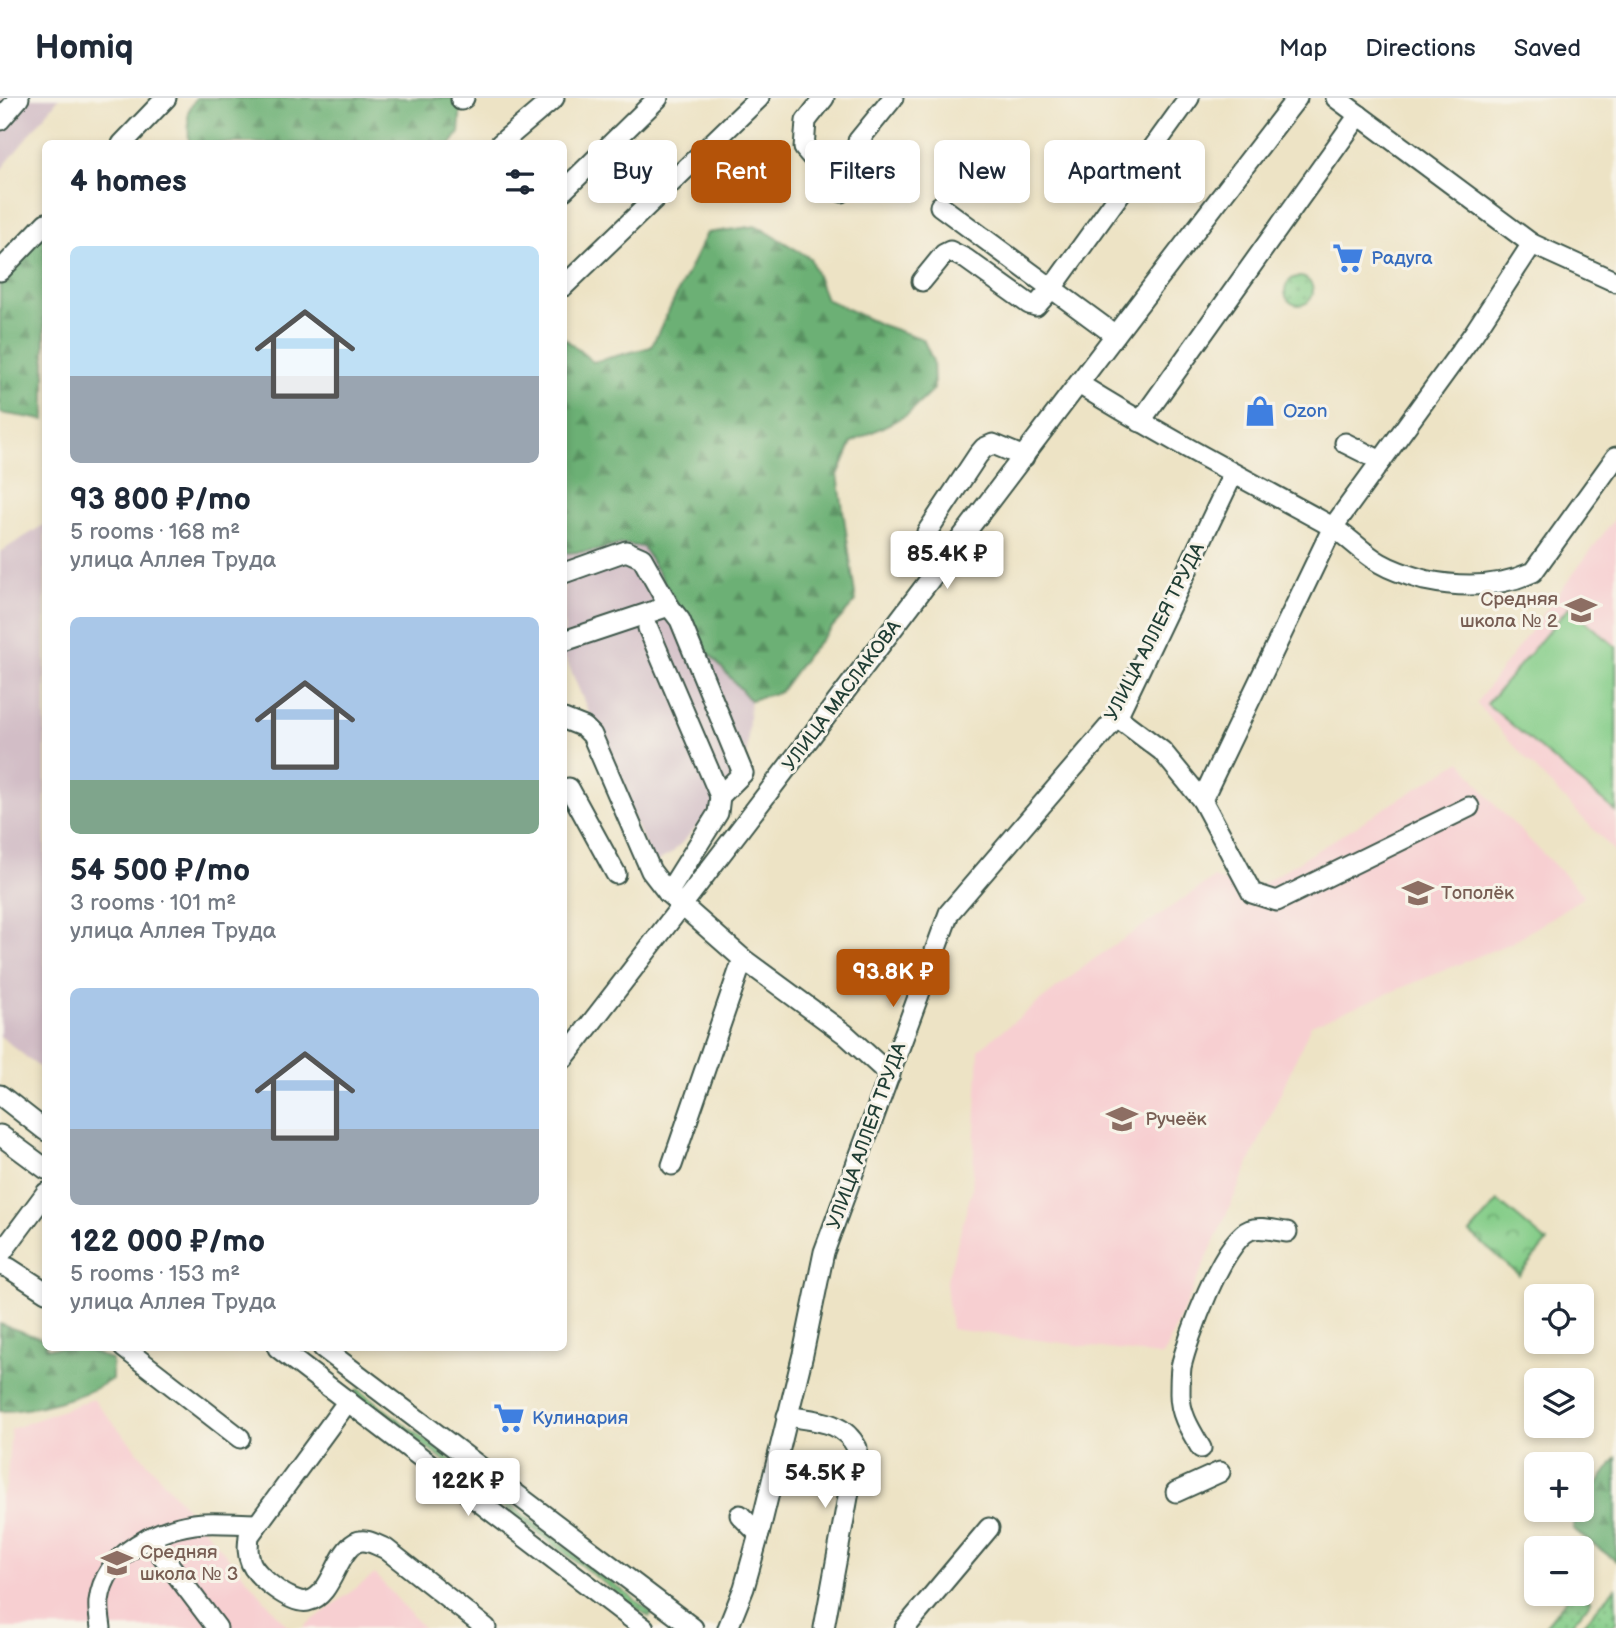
<!DOCTYPE html>
<meta charset="utf-8">
<style>
:root{--surface:#fff;--page:#f6f6f7;--text:#1f2937;--muted:#747a83;--line:#e0e1e3;--accent:#b45309}
body{margin:0;font-family:"Balsamiq Sans",sans-serif;background:var(--page);color:var(--text);height:100vh;display:flex;flex-direction:column;font-size:26px;white-space:nowrap}
*{box-sizing:border-box;margin:0}
p{font-size:23px;color:var(--muted)}
.icon{flex:none;width:38px;height:38px;fill:none;stroke:currentColor;stroke-width:2;stroke-linecap:round;stroke-linejoin:round}
.map{position:relative;flex:1;overflow:hidden}
.sheet{position:absolute;left:42px;top:42px;width:525px;height:1211px;display:flex;flex-direction:column;background:var(--surface);border-radius:10px;box-shadow:0 4px 10px #0003}
.sheet>*{flex:none}
.guide{position:absolute;left:588px;top:42px;width:665px;height:63px;display:flex;gap:14px}
.tools{position:absolute;left:1524px;top:1186px;display:grid;gap:14px}
.tools a{display:grid;place-items:center;width:70px;height:70px;border-radius:10px;background:var(--surface);box-shadow:0 4px 10px #0003;font-size:35px}
.price{position:absolute;translate:-50% -60px;padding:0 16px;border-radius:7px;background:#fff;color:#222;font-size:23px;line-height:46px;filter:drop-shadow(0 2px 4px #0008)}
.price::after{content:'';position:absolute;left:50%;top:42px;width:21px;height:16px;margin-left:-10px;background:inherit;clip-path:polygon(0 0,100% 0,50% 100%)}
.price.on{background:var(--accent);color:#fff}
ul{padding:0;list-style:none}
li{display:grid;align-content:center;gap:14px;height:371px;padding:0 28px}
li span{display:grid;place-items:center;height:217px;border-radius:10px;color:#555}
li>.icon{margin-inline-start:auto}
span .icon{width:126px;height:126px;fill:#fffc;stroke-width:1}
li b{font-size:30px}
h2{display:flex;justify-content:space-between;align-items:center;height:84px;padding:0 28px;font-size:30px}
.tag{padding:0 24px;border-radius:10px;background:var(--surface);box-shadow:0 4px 10px #0003;font-size:24px;line-height:63px}
.tag.on{background:var(--accent);color:#fff}
header{display:flex;align-items:center;gap:42px;box-sizing:border-box;height:98px;padding:0 35px;background:var(--surface);border-bottom:2px solid var(--line)}
header strong{font-size:33px}
nav{display:flex;gap:38px;margin-inline-start:auto;font-size:24px}
.map>svg:first-child{display:block}
</style>
<header>
<strong>Homiq</strong>
<nav><a>Map</a><a>Directions</a><a>Saved</a></nav>
</header>
<div class="map">
<svg width="1616" height="1530" viewBox="0 0 1616 1530">
<defs>
<pattern id="grass-dots" width="8" height="8" patternUnits="userSpaceOnUse" patternTransform="scale(1.75)"><rect width="8" height="8" fill="#85cd89"/><path d="M2 2h.1M6 6h.1" fill="none" stroke="#6ca871" stroke-width="1.8" stroke-linecap="round"/></pattern>
<pattern id="forest-firs" width="22" height="20" patternUnits="userSpaceOnUse" patternTransform="scale(1.75)"><rect width="22" height="20" fill="#6cb075"/><path d="M5 1l3.5 6h-7zM16 11l3.5 6h-7z" fill="#589061"/></pattern>
<pattern id="park-crowns" width="20" height="18" patternUnits="userSpaceOnUse" patternTransform="scale(1.75)"><rect width="20" height="18" fill="#85cd89"/><path d="M2 6a3 3 0 1 1 6 0M12 15a3 3 0 1 1 6 0" fill="none" stroke="#6ca871"/></pattern>
</defs>
<rect width="100%" height="100%" fill="#f7f3e8"/>
<filter id="ink" filterUnits="userSpaceOnUse"><feTurbulence type="fractalNoise" baseFrequency=".0143" numOctaves="2"/><feDisplacementMap in="SourceGraphic" scale="14" xChannelSelector="R" yChannelSelector="G"/><feConvolveMatrix kernelMatrix="1 2 1 2 8 2 1 2 1" color-interpolation-filters="sRGB"/></filter>
<filter id="wash" filterUnits="userSpaceOnUse"><feTurbulence type="fractalNoise" baseFrequency=".00686" numOctaves="4" result="noise"/><feDisplacementMap in="SourceGraphic" scale="28" xChannelSelector="R" yChannelSelector="G"/><feGaussianBlur stdDeviation="1.57" result="paint"/><feColorMatrix in="noise" values="0 0 0 0 0 0 0 0 0 0 0 0 0 0 0 0 0 1.4 0 .05"/><feComposite in="paint" operator="in"/></filter>
<g filter="url(#wash)">
<rect width="100%" height="100%" fill="#ede3c5"/>
<g fill="#f7cfd1">
<polygon points="1616,419 1616,755 1527,662 1476,605"/>
<polygon points="1461,663 1494,706 1585,798 1513,844 1311,927 1163,1258 951,1231 946,1185 972,1092 979,951 1094,861 1214,780 1251,793"/>
<polygon points="93,1301 289,1530 0,1530 0,1399 6,1389 11,1331"/>
<polygon points="375,1476 423,1530 302,1530"/>
</g>
<g fill="#d2bdc6">
<polygon points="0,0 59,0 0,73"/>
<polygon points="45,426 45,974 0,938 0,454"/>
<polygon points="622,446 643,449 700,545 750,602 746,677 672,755 653,766 566,561 564,561 564,455 595,453"/>
</g>
<g fill="url(#grass-dots)" stroke="#52855e" stroke-width="2">
<circle cx="1299" cy="193" r="14"/>
<polygon points="358,1291 652,1515 649,1519 355,1295"/>
<polygon points="1615,1490 1616,1524 1611,1530 1580,1530"/>
<polygon points="1571,1496 1582,1496 1591,1503 1569,1530 1547,1530 1545,1528"/>
</g>
<g fill="url(#forest-firs)" stroke="#467654" stroke-width="2">
<polygon points="196,0 460,0 461,4 459,35 451,46 189,45 188,14"/>
<polygon points="45,119 45,322 0,315 0,179"/>
<polygon points="757,128 810,160 826,201 879,226 923,241 933,263 934,291 907,317 852,344 838,377 856,503 808,556 780,594 750,602 700,545 643,449 622,446 595,453 564,455 564,240 593,264 651,249 707,135"/>
<path d="M 0,1226 L 45,1242 L 46,1250 L 81,1250 L 112,1262 L 112,1281 C 85,1299 33,1313 0,1313 Z"/>
<polygon points="1616,1360 1616,1463 1573,1431 1574,1418 1578,1412 1582,1412 1582,1407"/>
</g>
<polygon fill="url(#park-crowns)" stroke="#52855e" stroke-width="2" points="1498,1103 1547,1144 1519,1177 1470,1135"/>
<polygon fill="#85cd89" stroke="#52855e" stroke-width="2" points="1569,509 1616,549 1616,714 1487,606"/>
</g>
<g filter="url(#ink)">
<g fill="none" stroke-linecap="round" stroke-linejoin="round">
<defs>
<g id="minor">
<polyline points="824,0 806,23 804,50 842,94"/>
<polyline points="1336,0 1532,146 1616,184"/>
<polyline points="461,2 464,0"/>
<polyline points="0,22 19,0"/>
<polyline points="858,43 893,0"/>
<polyline points="122,46 166,0"/>
<polyline points="500,46 554,0"/>
<polyline points="564,92 658,0"/>
<polyline points="940,108 1115,237"/>
<polyline points="0,173 46,125"/>
<polyline points="922,183 944,156 950,153 966,161 1029,206 1036,208 1052,190 1189,0"/>
<polyline points="564,188 759,0"/>
<path d="M 1079,286 C 1160,337 1245,381 1329,427 C 1347,437 1361,454 1380,465 C 1392,472 1410,478 1424,482 C 1462,490 1498,490 1533,474 L 1616,359"/>
<polyline points="1140,324 1359,17"/>
<polyline points="1345,345 1381,363"/>
<polyline points="940,468 925,454 927,434 978,357 984,350 993,346 1024,359"/>
<polyline points="564,475 626,453 642,460 669,508 564,543"/>
<polyline points="648,530 720,698"/>
<polyline points="1117,619 1162,653 1202,702 1252,795 1277,803 1469,709"/>
<polyline points="564,621 584,629 592,637 651,773 668,795 743,861 845,936 890,977"/>
<polyline points="569,690 616,776"/>
<polyline points="1202,702 1333,429 1474,235 1532,146"/>
<polyline points="668,795 718,715 720,698 743,675 680,522 669,508"/>
<path d="M 564,960 C 811,643 1050,319 1297,0"/>
<polyline points="0,997 46,1033"/>
<polyline points="0,1037 46,1071"/>
<polyline points="672,1067 743,861"/>
<polyline points="0,1157 46,1095"/>
<polyline points="0,1167 9,1170 46,1194"/>
<polyline points="124,1250 240,1340"/>
<polyline points="278,1250 644,1530"/>
<polyline points="323,1250 693,1530"/>
<path d="M 348,1303 L 249,1438 C 248,1448 247,1456 251,1465 C 257,1479 292,1507 308,1503 C 332,1498 336,1456 355,1445 C 365,1439 376,1447 386,1451 L 486,1530"/>
<path d="M 787,1318 C 815,1323 843,1322 857,1350 L 824,1530"/>
<path d="M 1201,1350 C 1191,1333 1180,1317 1180,1296 C 1180,1288 1180,1278 1181,1269 C 1187,1242 1223,1142 1250,1132 C 1260,1128 1276,1133 1287,1134"/>
<polyline points="1176,1394 1220,1374"/>
<polyline points="740,1417 759,1436"/>
<polyline points="149,1440 217,1530"/>
<path d="M 101,1530 C 100,1521 98,1512 99,1503 C 105,1454 159,1429 203,1425 C 221,1424 239,1426 257,1426"/>
<polyline points="728,1530 744,1490 759,1436 803,1256 824,1154 949,815 1117,619 1233,376"/>
<polyline points="905,1530 989,1430"/>
</g>
</defs>
<use href="#minor" stroke="#3e564a" stroke-width="23"/>
<use href="#minor" stroke="#fff" stroke-width="19"/>
</g>
</g>
<defs>
<symbol id="supermarket-bare" viewBox="-9 -9 18 18"><path d="M-6-5.5h2.5l.6 2H6L4.5 2H-2.5L-4.4-4H-6ZM-1.5 3.2a1.3 1.3 0 1 0 .1 0ZM3 3.2a1.3 1.3 0 1 0 .1 0Z" fill="#3f7fe0" stroke="#f7f3e8" stroke-width="2.5" paint-order="stroke"/></symbol>
<symbol id="shop-bare" viewBox="-9 -9 18 18"><path d="M-5-2.5h2.3a2.7 3.5 0 0 1 5.4 0H5L5.5 6h-11ZM-1.5-2.5h3a1.5 2.3 0 0 0-3 0Z" fill="#3f7fe0" stroke="#f7f3e8" stroke-width="2.5" paint-order="stroke"/></symbol>
<symbol id="school-bare" viewBox="-9 -9 18 18"><path d="M0-5L7-2L0 1L-7-2ZM-4 1L0 2.5L4 1V4Q0 6-4 4Z" fill="#8d6e63" stroke="#f7f3e8" stroke-width="2.5" paint-order="stroke"/></symbol>
</defs>
<g fill-rule="evenodd">
<use href="#supermarket-bare" x="1326" y="138" width="44" height="44"/>
<use href="#shop-bare" x="1238" y="291" width="44" height="44"/>
<use href="#school-bare" x="1559" y="490" width="44" height="44"/>
<use href="#school-bare" x="1396" y="773" width="44" height="44"/>
<use href="#school-bare" x="1100" y="999" width="44" height="44"/>
<use href="#supermarket-bare" x="487" y="1298" width="44" height="44"/>
<use href="#school-bare" x="95" y="1443" width="44" height="44"/>
</g>
<g text-anchor="middle" dominant-baseline="central" stroke-width="6" stroke-linejoin="round" paint-order="stroke">
<g font-size="19" fill="#366cbe" stroke="#f7f3e8" text-anchor="start">
<text x="1371" y="160">Радуга</text>
<text x="1283" y="313">Ozon</text>
<text x="532" y="1320">Кулинария</text>
</g>
<g font-size="19" fill="#785e54" stroke="#f7f3e8" text-anchor="start">
<text x="1558" y="501" text-anchor="end">Средняя<tspan x="1558" dy="22">школа № 2</tspan></text>
<text x="1441" y="795">Тополёк</text>
<text x="1145" y="1021">Ручеёк</text>
<text x="140" y="1454">Средняя<tspan x="140" dy="22">школа № 3</tspan></text>
</g>
<g font-size="19" fill="#1f3d34" stroke="#f7f3e8">
<text transform="translate(1155 534) rotate(-63)">УЛИЦА АЛЛЕЯ ТРУДА</text>
<text transform="translate(842 598) rotate(-53)">УЛИЦА МАСЛАКОВА</text>
<text transform="translate(867 1038) rotate(-70)">УЛИЦА АЛЛЕЯ ТРУДА</text>
</g>
</g>
</svg>
<div class="tools">
<a><svg class="icon" aria-label="locate" viewBox="0 0 24 24"><circle cx="12" cy="12" r="6"/><path d="M12 2v4M12 18v4M2 12h4M18 12h4"/></svg></a>
<a><svg class="icon" aria-label="layers" viewBox="0 0 24 24"><path d="M12 4l9 5-9 5-9-5zM3 14l9 5 9-5"/></svg></a>
<a>+</a>
<a>−</a>
</div>
<b class="price" style="left:947px;top:493px">85.4K ₽</b>
<b class="price on" style="left:893px;top:911px">93.8K ₽</b>
<b class="price" style="left:825px;top:1412px">54.5K ₽</b>
<b class="price" style="left:468px;top:1420px">122K ₽</b>
<div class="guide">
<a class="tag">Buy</a>
<a class="tag on">Rent</a>
<a class="tag">Filters</a>
<a class="tag">New</a>
<a class="tag">Apartment</a>
</div>
<section class="sheet">
<h2>4 homes<svg class="icon" aria-label="filters" viewBox="0 0 24 24"><path d="M4 7h16M4 17h16"/><circle cx="9" cy="7" r="2"/><circle cx="15" cy="17" r="2"/></svg></h2>
<ul>
<li><span style="background:linear-gradient(#bfe0f5 60%,#9aa5b1 0)"><svg class="icon" aria-label="home" viewBox="0 0 24 24"><path d="M3 11l9-7 9 7M6 9v11h12V9"/></svg></span><div><b>93 800 ₽/mo</b><p>5 rooms · 168 m²</p><p>улица Аллея Труда</p></div></li>
<li><span style="background:linear-gradient(#a9c7e8 75%,#7fa58c 0)"><svg class="icon" aria-label="home" viewBox="0 0 24 24"><path d="M3 11l9-7 9 7M6 9v11h12V9"/></svg></span><div><b>54 500 ₽/mo</b><p>3 rooms · 101 m²</p><p>улица Аллея Труда</p></div></li>
<li><span style="background:linear-gradient(#a9c7e8 65%,#9aa5b1 0)"><svg class="icon" aria-label="home" viewBox="0 0 24 24"><path d="M3 11l9-7 9 7M6 9v11h12V9"/></svg></span><div><b>122 000 ₽/mo</b><p>5 rooms · 153 m²</p><p>улица Аллея Труда</p></div></li>
</ul>
</section>
</div>
